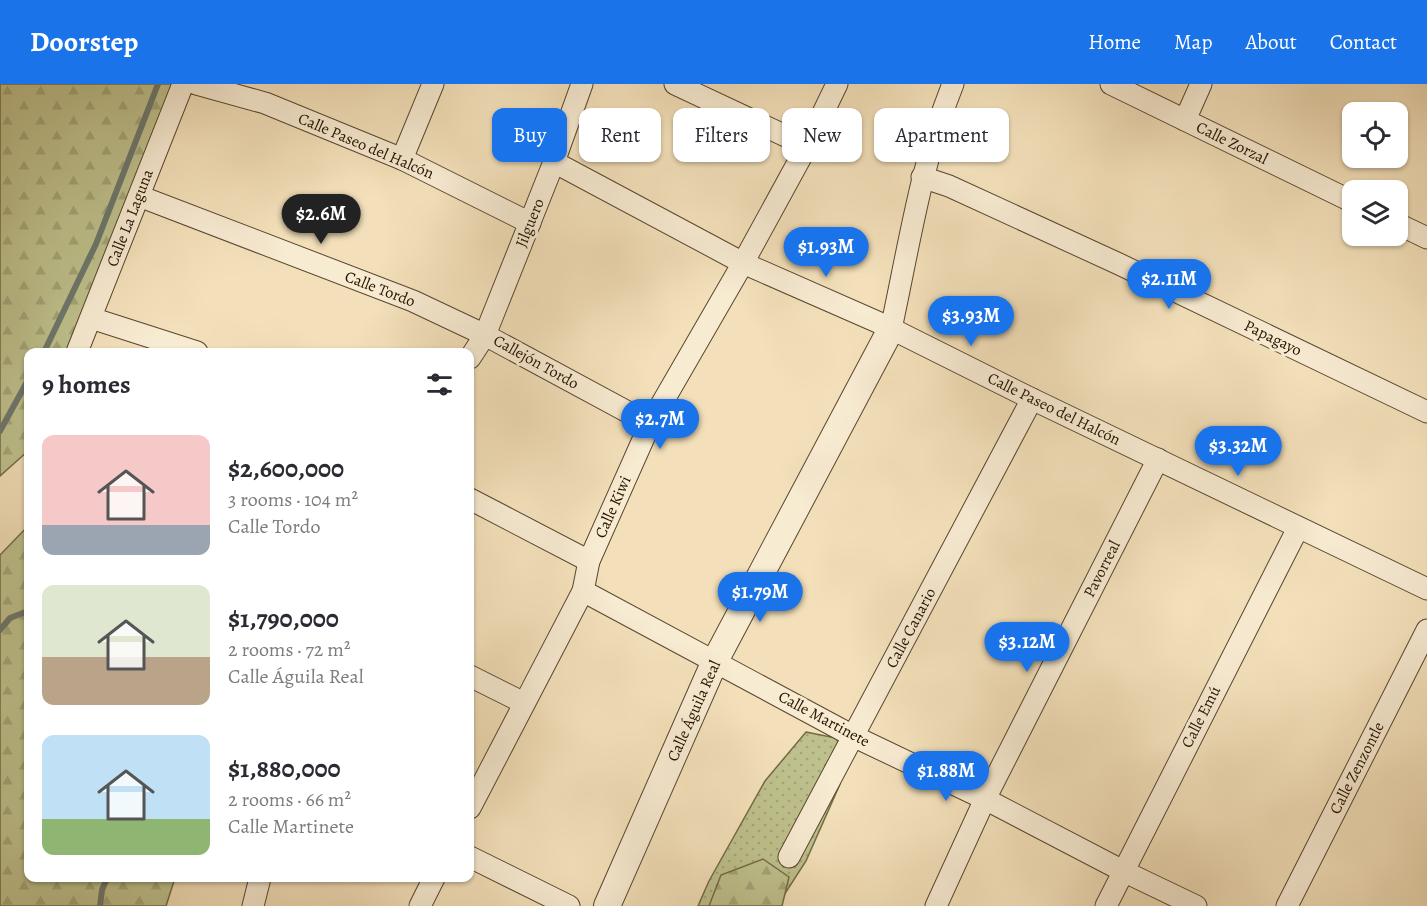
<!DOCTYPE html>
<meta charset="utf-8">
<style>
:root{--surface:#fff;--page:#f7f7f7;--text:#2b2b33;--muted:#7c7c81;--accent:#1a73e8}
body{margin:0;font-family:Alegreya,serif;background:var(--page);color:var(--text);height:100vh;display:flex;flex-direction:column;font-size:22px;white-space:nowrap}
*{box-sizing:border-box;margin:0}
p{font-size:20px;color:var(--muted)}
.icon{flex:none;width:33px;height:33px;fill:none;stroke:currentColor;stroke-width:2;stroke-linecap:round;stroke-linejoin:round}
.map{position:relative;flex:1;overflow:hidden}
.panel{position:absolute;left:24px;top:264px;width:450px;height:534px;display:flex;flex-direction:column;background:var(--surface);border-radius:12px;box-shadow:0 2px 4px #0004}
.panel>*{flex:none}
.top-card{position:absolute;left:492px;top:24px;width:570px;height:54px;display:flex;gap:12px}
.controls{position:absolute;left:1342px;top:18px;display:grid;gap:12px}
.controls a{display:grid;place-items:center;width:66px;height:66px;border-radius:12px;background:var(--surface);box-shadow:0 2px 4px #0004;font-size:30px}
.price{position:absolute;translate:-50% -51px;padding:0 14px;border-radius:21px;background:var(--accent);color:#fff;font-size:20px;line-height:39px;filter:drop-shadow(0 2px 3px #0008)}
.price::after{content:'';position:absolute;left:50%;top:36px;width:18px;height:14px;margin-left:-9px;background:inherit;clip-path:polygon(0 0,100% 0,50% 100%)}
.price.selected{background:#222;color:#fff}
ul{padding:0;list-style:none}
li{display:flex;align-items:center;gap:18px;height:150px;padding:0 18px}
li span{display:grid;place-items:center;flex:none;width:168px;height:120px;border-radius:12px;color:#555}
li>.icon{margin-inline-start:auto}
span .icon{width:72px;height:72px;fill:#fffc;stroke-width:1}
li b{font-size:26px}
h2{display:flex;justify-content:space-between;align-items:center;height:72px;padding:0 18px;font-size:26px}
.tag{padding:0 21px;border-radius:12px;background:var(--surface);box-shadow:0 2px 4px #0004;font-size:21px;line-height:54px}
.tag.selected{background:var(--accent);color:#fff}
header{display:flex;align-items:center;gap:36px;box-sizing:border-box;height:84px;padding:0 30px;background:var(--accent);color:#fff}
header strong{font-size:28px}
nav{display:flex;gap:33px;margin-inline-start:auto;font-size:21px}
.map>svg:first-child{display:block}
</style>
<header>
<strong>Doorstep</strong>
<nav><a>Home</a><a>Map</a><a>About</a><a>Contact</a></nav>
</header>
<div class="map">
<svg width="1427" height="822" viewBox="0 0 1427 822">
<defs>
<pattern id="grass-dots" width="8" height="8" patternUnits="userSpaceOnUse" patternTransform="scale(1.5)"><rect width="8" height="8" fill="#bec18d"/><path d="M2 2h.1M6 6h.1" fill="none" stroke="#a3a578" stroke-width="1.8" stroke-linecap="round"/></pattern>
<pattern id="forest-firs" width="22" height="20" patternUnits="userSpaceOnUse" patternTransform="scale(1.5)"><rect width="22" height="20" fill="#bec18d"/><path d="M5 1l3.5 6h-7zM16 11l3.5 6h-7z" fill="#a3a578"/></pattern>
</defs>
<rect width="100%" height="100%" fill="#f3e0ba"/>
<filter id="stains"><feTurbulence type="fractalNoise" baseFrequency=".00333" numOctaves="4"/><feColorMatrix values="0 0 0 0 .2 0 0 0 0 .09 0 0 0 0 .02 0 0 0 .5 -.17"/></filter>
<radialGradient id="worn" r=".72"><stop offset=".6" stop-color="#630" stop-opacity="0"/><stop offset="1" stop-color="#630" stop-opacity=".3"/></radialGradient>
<polygon fill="url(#grass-dots)" stroke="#726a46" stroke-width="1.5" points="806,648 841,655 840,700 806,777 777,822 698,822 709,797 765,697"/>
<g fill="url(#forest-firs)" stroke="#726a46" stroke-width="1.5">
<polygon points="0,0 178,0 69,268 28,268 28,367 0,392"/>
<polygon points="28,442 28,794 175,794 166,822 0,822 0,471"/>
<polygon points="763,775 789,793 782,822 709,822 721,791"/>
</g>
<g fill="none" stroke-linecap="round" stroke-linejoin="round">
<g stroke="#6d786d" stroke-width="6">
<polyline points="44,268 96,160 158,0"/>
<polyline points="0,347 28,296"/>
<polyline points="0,546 10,534 28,527"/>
<polyline points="100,822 102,806 107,794"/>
</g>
<defs>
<g id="minor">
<polyline points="196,0 265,19 402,75 530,139"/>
<polyline points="675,0 807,62"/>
<polyline points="1111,0 1353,118"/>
<polyline points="1185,36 1201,0"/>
<polyline points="402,75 433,0"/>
<polyline points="554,78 743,179 882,240 1032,315 1427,505"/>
<polyline points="922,93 949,102 1119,180 1427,328"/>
<polyline points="139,112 413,217 485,251 650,340"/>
<polyline points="1398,140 1427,154"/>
<polyline points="91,234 197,268"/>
<path d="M 891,245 C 909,162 921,79 953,0"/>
<polyline points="77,268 183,0"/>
<polyline points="470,274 485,251 554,78 582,0"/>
<polyline points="470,415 589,477"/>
<polyline points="583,507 853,652 985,715 1123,787 1196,822"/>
<polyline points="470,592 524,619"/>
<polyline points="470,724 583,507 589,477 650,340 743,179 807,62 837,0"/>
<polyline points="470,773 569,822"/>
<polyline points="789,773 1032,315"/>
<polyline points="253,822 260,794"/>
<polyline points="420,822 434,794"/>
<polyline points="936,822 985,715 1158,375"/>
<polyline points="1106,822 1298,444"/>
<polyline points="1287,822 1427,546"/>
</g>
<polyline id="tertiary" points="607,822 715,577 891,245"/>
</defs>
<use href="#minor" stroke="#59462e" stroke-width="23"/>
<use href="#tertiary" stroke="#59462e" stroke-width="28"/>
<use href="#minor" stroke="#f7ebd2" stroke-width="21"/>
<use href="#tertiary" stroke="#f7ebd2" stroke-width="26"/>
</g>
<g text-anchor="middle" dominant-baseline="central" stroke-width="6" stroke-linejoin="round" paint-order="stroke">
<g font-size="16" fill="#261200" stroke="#f7ebd2">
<text transform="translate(1232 59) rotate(26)">Calle Zorzal</text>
<text transform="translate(366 62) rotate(23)">Calle Paseo del Halcón</text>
<text transform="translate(130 134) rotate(-69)">Calle La Laguna</text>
<text transform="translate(530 139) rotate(-68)">Jilguero</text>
<text transform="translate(380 205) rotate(21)">Calle Tordo</text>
<text transform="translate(1273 254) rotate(26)">Papagayo</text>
<text transform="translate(536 278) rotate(29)">Callejón Tordo</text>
<text transform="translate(1054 325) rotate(26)">Calle Paseo del Halcón</text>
<text transform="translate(613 423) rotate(-66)">Calle Kiwi</text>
<text transform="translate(1102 485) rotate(-63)">Pavorreal</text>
<text transform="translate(911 544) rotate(-62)">Calle Canario</text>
<text transform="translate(694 627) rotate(-66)">Calle Águila Real</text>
<text transform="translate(1201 633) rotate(-63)">Calle Emú</text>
<text transform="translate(824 635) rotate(28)">Calle Martinete</text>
<text transform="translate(1357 684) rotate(-63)">Calle Zenzontle</text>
</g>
</g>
<rect width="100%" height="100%" filter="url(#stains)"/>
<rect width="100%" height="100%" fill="url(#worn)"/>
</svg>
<div class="controls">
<a><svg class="icon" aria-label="locate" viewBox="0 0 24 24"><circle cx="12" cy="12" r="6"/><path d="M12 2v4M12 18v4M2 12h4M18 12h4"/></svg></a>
<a><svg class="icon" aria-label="layers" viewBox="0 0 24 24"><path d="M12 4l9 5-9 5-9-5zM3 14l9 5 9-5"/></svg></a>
</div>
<b class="price selected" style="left:321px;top:161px">$2.6M</b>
<b class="price" style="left:826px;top:194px">$1.93M</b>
<b class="price" style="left:1169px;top:226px">$2.11M</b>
<b class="price" style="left:971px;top:263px">$3.93M</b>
<b class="price" style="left:660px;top:366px">$2.7M</b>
<b class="price" style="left:1238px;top:393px">$3.32M</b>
<b class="price" style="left:760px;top:539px">$1.79M</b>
<b class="price" style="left:1027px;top:589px">$3.12M</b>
<b class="price" style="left:946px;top:718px">$1.88M</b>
<div class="top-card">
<a class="tag selected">Buy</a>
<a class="tag">Rent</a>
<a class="tag">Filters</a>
<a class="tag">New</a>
<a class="tag">Apartment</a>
</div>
<section class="panel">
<h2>9 homes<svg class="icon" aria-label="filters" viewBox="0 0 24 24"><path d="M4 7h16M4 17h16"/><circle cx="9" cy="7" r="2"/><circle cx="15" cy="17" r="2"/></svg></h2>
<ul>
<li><span style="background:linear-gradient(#f6c9c9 75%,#9aa5b1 0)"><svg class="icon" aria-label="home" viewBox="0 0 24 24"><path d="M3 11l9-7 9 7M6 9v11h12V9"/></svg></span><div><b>$2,600,000</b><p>3 rooms · 104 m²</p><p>Calle Tordo</p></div></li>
<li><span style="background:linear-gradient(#dfe7d0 60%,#b9a48a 0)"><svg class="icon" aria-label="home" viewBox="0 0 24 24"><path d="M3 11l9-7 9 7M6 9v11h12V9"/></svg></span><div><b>$1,790,000</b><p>2 rooms · 72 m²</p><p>Calle Águila Real</p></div></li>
<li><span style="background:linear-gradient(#bfe0f5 70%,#8fb573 0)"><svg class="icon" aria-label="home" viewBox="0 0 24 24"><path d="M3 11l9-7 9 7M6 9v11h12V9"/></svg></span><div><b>$1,880,000</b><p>2 rooms · 66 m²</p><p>Calle Martinete</p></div></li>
</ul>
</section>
</div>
